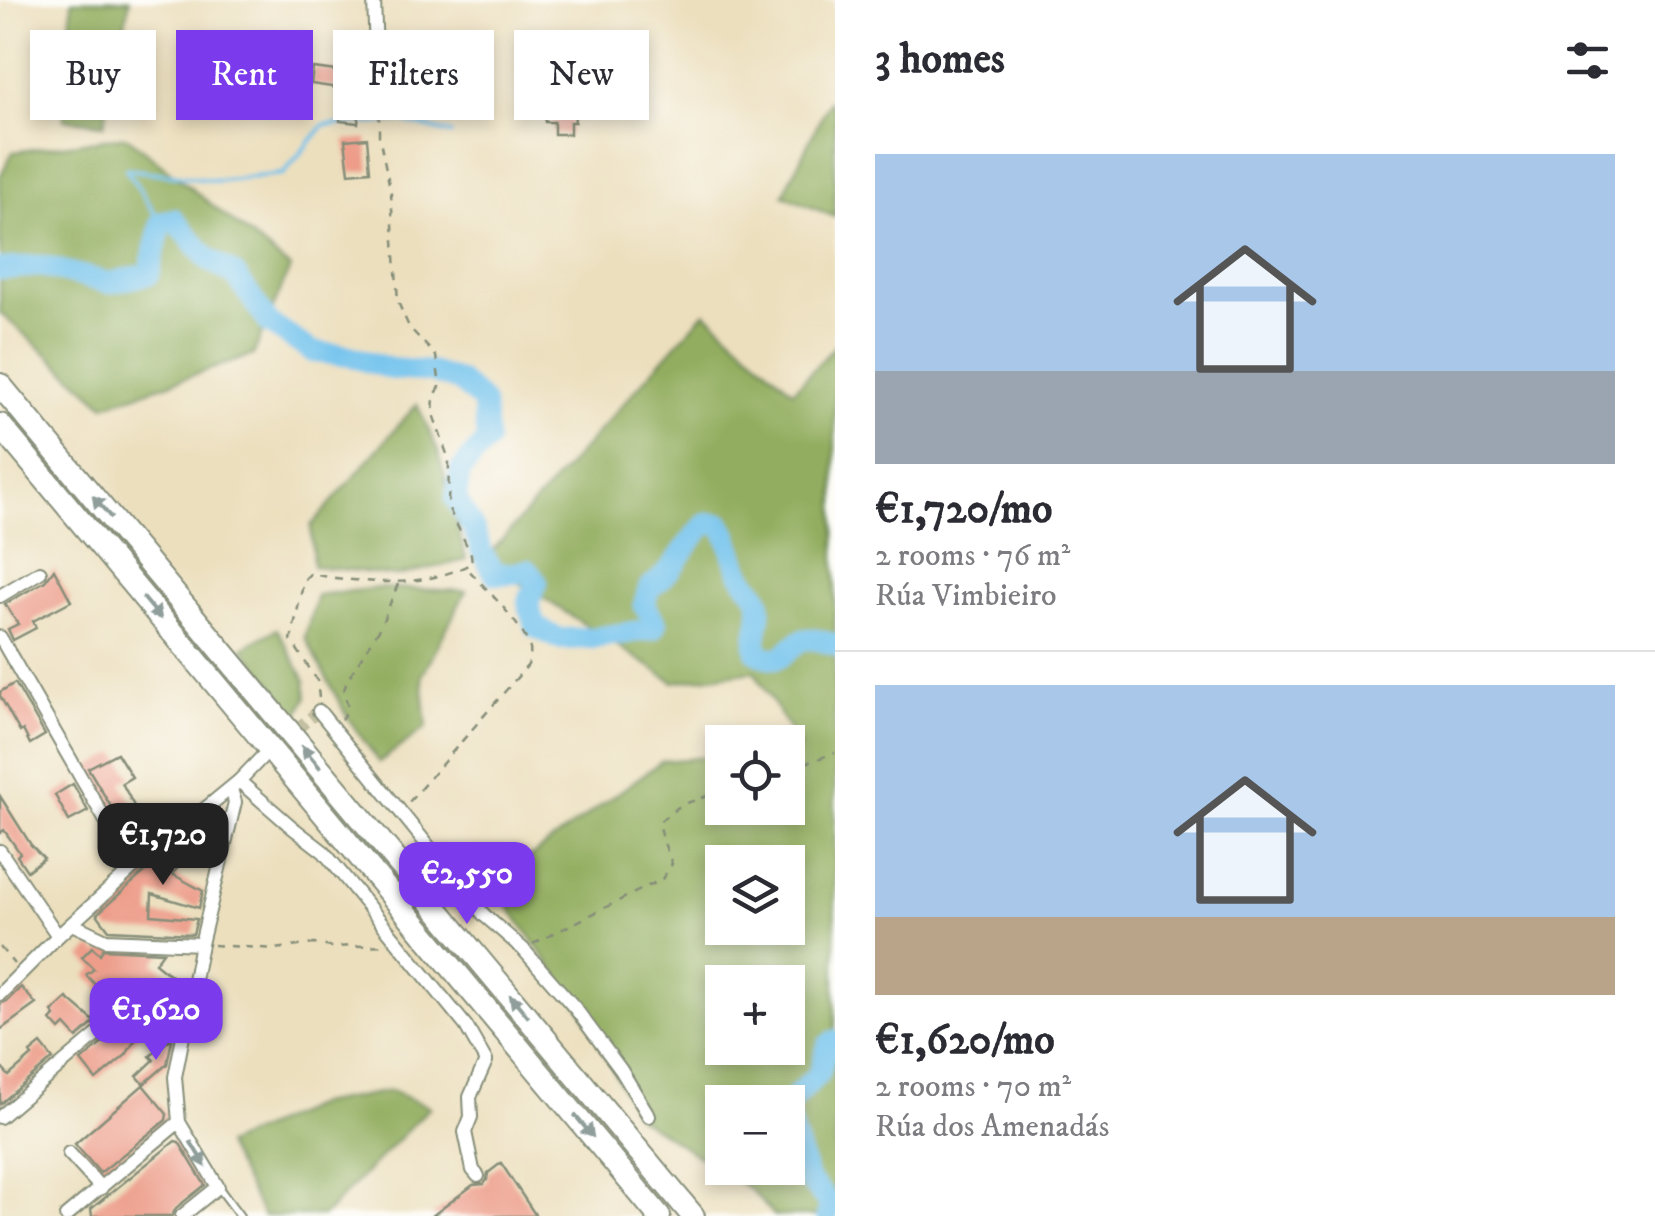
<!DOCTYPE html>
<meta charset="utf-8">
<style>
:root{--surface:#fff;--page:#f7f7f7;--text:#2b2b33;--muted:#7c7c81;--line:#e1e1e2;--accent:#7c3aed}
body{margin:0;font-family:"IM FELL DW Pica",serif;background:var(--page);color:var(--text);height:100vh;display:flex;flex-direction:column;font-size:38px;white-space:nowrap}
*{box-sizing:border-box;margin:0}
p{font-size:32px;color:var(--muted)}
.icon{flex:none;width:55px;height:55px;fill:none;stroke:currentColor;stroke-width:2;stroke-linecap:round;stroke-linejoin:round}
.map{position:relative;flex:1;overflow:hidden}
.details{display:flex;flex-direction:column;background:var(--surface);width:820px}
.details>*{flex:none}
.guide{position:absolute;left:30px;top:30px;width:655px;height:90px;display:flex;gap:20px}
.tools{position:absolute;left:705px;top:725px;display:grid;gap:20px}
.tools a{display:grid;place-items:center;width:100px;height:100px;border-radius:0px;background:var(--surface);box-shadow:0 5px 15px #0003;font-size:50px}
.price{position:absolute;translate:-50% -85px;padding:0 22px;border-radius:20px;background:var(--accent);color:#fff;font-size:32px;line-height:65px;filter:drop-shadow(0 2px 5px #0008)}
.price::after{content:'';position:absolute;left:50%;top:60px;width:30px;height:22px;margin-left:-15px;background:inherit;clip-path:polygon(0 0,100% 0,50% 100%)}
.price.current{background:#222;color:#fff}
ul{padding:0;list-style:none}
li{display:grid;align-content:center;gap:20px;height:530px;padding:0 40px}
li+li{border-top:2px solid var(--line)}
li span{display:grid;place-items:center;height:310px;border-radius:0px;color:#555}
li>.icon{margin-inline-start:auto}
span .icon{width:180px;height:180px;fill:#fffc;stroke-width:1}
li b{font-size:42px}
h2{display:flex;justify-content:space-between;align-items:center;height:120px;padding:0 40px;font-size:42px}
.tag{padding:0 35px;border-radius:0px;background:var(--surface);box-shadow:0 5px 15px #0003;font-size:35px;line-height:90px}
.tag.current{background:var(--accent);color:#fff}
main{display:flex;flex:1;min-height:0}
.map>svg:first-child{display:block}
</style>
<main>
<div class="map">
<svg width="835" height="1216" viewBox="0 0 835 1216">
<rect width="100%" height="100%" fill="#fdfcf7"/>
<filter id="ink" filterUnits="userSpaceOnUse"><feTurbulence type="fractalNoise" baseFrequency=".01" numOctaves="2"/><feDisplacementMap in="SourceGraphic" scale="20" xChannelSelector="R" yChannelSelector="G"/><feConvolveMatrix kernelMatrix="1 2 1 2 8 2 1 2 1" color-interpolation-filters="sRGB"/></filter>
<filter id="wash" filterUnits="userSpaceOnUse"><feTurbulence type="fractalNoise" baseFrequency=".0048" numOctaves="4" result="noise"/><feDisplacementMap in="SourceGraphic" scale="40" xChannelSelector="R" yChannelSelector="G"/><feGaussianBlur stdDeviation="2.25" result="paint"/><feColorMatrix in="noise" values="0 0 0 0 0 0 0 0 0 0 0 0 0 0 0 0 0 1.4 0 .05"/><feComposite in="paint" operator="in"/></filter>
<g filter="url(#wash)">
<rect width="100%" height="100%" fill="#ecdfbe"/>
<g fill="#92ad5f" stroke="#58754a" stroke-width="2.5" fill-rule="evenodd">
<polygon points="72,0 130,0 104,124 64,119"/>
<polygon points="829,101 835,113 835,217 783,195"/>
<polygon points="126,136 290,268 253,355 105,405 0,313 0,176 13,152"/>
<path d="M 705,312 L 793,391 L 835,346 L 835,1216 L 774,1216 L 751,1190 L 636,1116 L 583,1012 L 493,884 L 662,761 L 710,757 L 722,775 L 722,808 L 788,808 L 788,753 L 800,747 L 754,671 L 674,682 L 484,560 ZM 722,862 L 788,862 L 788,928 L 722,928 ZM 722,982 L 788,982 L 788,1048 L 722,1048 ZM 722,1102 L 788,1102 L 788,1168 L 722,1168 Z"/>
<polygon points="417,404 438,451 466,560 397,576 313,566 311,526"/>
<polygon points="379,588 466,591 422,676 427,727 379,762 348,718 305,637 317,595"/>
<polygon points="277,629 305,680 307,697 297,715 243,648"/>
<polygon points="390,1091 430,1107 323,1216 263,1216 225,1145 318,1104"/>
</g>
<g fill="none" stroke-linecap="round" stroke-linejoin="round">
<polyline stroke="#72c2ed" stroke-width="4" points="161,223 126,169 217,181 283,174 324,125 403,121 451,134"/>
<g stroke="#72c2ed" stroke-width="22">
<path d="M 0,269 L 41,266 L 109,283 L 149,274 L 161,223 L 174,219 L 208,259 L 236,276 L 270,324 L 313,352 L 350,356 L 391,369 L 431,372 L 459,381 L 483,402 L 487,441 L 460,471 L 456,499 L 474,530 L 482,553 L 495,574 L 517,573 L 527,570 L 537,583 L 528,602 L 535,627 L 560,639 L 594,638 L 653,629 L 656,623 L 644,605 L 649,588 C 677,570 683,545 707,523 L 721,524 C 732,540 733,560 743,577 C 749,587 759,592 760,604 C 762,621 753,635 757,652 C 790,671 785,640 809,639 C 817,639 828,643 835,645"/>
<polyline points="788,1104 819,1073 828,1045 835,1041"/>
<polyline points="788,1118 808,1180 831,1204 827,1216"/>
</g>
</g>
<g id="blocks">
<g fill="#ed9d8a">
<polygon points="346,62 366,64 367,96 361,97 358,123 340,121 340,110 347,111 346,89 311,84 313,68 345,72"/>
<polygon points="485,64 486,85 459,87 459,96 444,98 443,94 395,96 393,81 411,79 411,81 430,83 428,65"/>
<polygon points="574,111 575,122 570,122 570,134 554,134 554,122 545,122 544,112"/>
<polygon points="367,138 370,171 349,173 345,140"/>
<polygon points="54,569 71,601 33,621 36,628 13,640 8,629 18,624 5,604 45,581"/>
<polygon points="15,683 45,735 30,744 23,730 20,732 0,696 0,692"/>
<polygon points="117,753 132,777 122,783 136,810 119,820 88,768"/>
<polygon points="73,784 88,811 69,821 55,795"/>
<polygon points="0,796 31,845 44,858 27,871 17,856 20,853 4,830 0,833"/>
<polygon points="211,817 221,819 208,865 185,860 172,874 203,891 199,908 152,894 151,915 197,919 193,934 109,930 97,914 140,876"/>
<polygon points="92,947 100,954 103,949 163,952 155,963 176,980 166,992 180,1002 173,1032 150,1016 126,1055 96,1080 81,1061 137,1014 141,1005 138,999 130,996 116,1006 86,975 94,969 82,957"/>
<polygon points="21,987 36,1004 0,1030 0,1004 7,1001"/>
<polygon points="67,998 95,1022 77,1038 65,1025 60,1030 51,1020 55,1016 52,1012"/>
<polygon points="169,1040 172,1040 167,1064 144,1084 137,1076 154,1060 150,1056"/>
<polygon points="41,1044 53,1059 0,1104 0,1066 9,1076 32,1056 30,1053"/>
<polygon points="143,1085 167,1114 166,1120 100,1173 75,1144"/>
<polygon points="175,1141 179,1142 205,1185 176,1208 172,1216 92,1216 91,1209"/>
<polygon points="501,1163 536,1216 432,1216 473,1185 484,1184 487,1180 488,1173"/>
</g>
</g>
</g>
<g filter="url(#ink)">
<use href="#blocks" fill-opacity="0" stroke="#868e79" stroke-width="2.5"/>
<g fill="none" stroke-linecap="round" stroke-linejoin="round">
<polyline stroke="#c3bfa2" stroke-width="12" stroke-dasharray="12 6" stroke-linecap="butt" points="268,752 319,711"/>
<defs>
<polyline id="lane" points="219,1188 240,1216"/>
<g id="street">
<polyline points="374,0 378,106"/>
<polyline points="0,596 40,572"/>
<polyline points="0,637 133,868"/>
<polyline points="319,711 484,915 523,949 575,1008 621,1070 649,1116"/>
<polyline points="239,781 262,757"/>
<polyline points="0,851 58,936"/>
<polyline points="72,924 106,940 201,944"/>
<polyline points="0,994 58,936 133,868 239,781 293,828 324,852 466,1026 486,1061 470,1097 471,1117 465,1132 473,1170 478,1176"/>
<polyline points="0,1117 131,1006"/>
<polyline points="69,1153 101,1188"/>
<polyline points="66,1216 179,1122"/>
<polyline points="182,1216 218,1187 179,1122 175,1077 201,944 235,802 231,789"/>
</g>
<g id="highway">
<polyline points="0,385 693,1216"/>
<polyline points="0,425 659,1216"/>
</g>
</defs>
<use href="#lane" stroke="#868e79" stroke-width="10"/>
<use href="#street" stroke="#868e79" stroke-width="16"/>
<use href="#highway" stroke="#868e79" stroke-width="26"/>
<g stroke="#868e79" stroke-width="2.5" stroke-dasharray="8 8" stroke-linecap="butt">
<path d="M 319,698 L 317,680 L 291,640 L 304,580 L 310,574 C 365,583 421,590 472,563 L 471,554 L 448,507 L 449,460 L 433,414 L 434,397 L 440,387 L 436,356 L 409,327 L 398,302 L 391,193 L 379,136 L 379,118"/>
<polyline points="341,720 348,709 344,690 347,680 380,628 398,584"/>
<polyline points="788,769 835,753"/>
<path d="M 409,802 L 528,665 C 529,660 531,654 530,649 C 524,625 483,586 466,567"/>
<polyline points="533,944 662,879 672,864 663,840 659,822 681,805 722,791"/>
<polyline points="213,945 275,949 314,944 332,947 384,945"/>
<polyline points="0,947 14,964"/>
</g>
<use href="#lane" stroke="#fff" stroke-width="6"/>
<use href="#street" stroke="#fff" stroke-width="12"/>
<use href="#highway" stroke="#fff" stroke-width="22"/>
</g>
<defs><path id="oneway-solid" d="M-6-.8H1V-3.2L6.5 0L1 3.2V.8H-6Z" transform="scale(2.5)"/></defs>
<g fill="#8f9e9a">
<use href="#oneway-solid" transform="translate(102 507) rotate(-130)"/>
<use href="#oneway-solid" transform="translate(152 608) rotate(50)"/>
<use href="#oneway-solid" transform="translate(311 757) rotate(-130)"/>
<use href="#oneway-solid" transform="translate(519 1006) rotate(-130)"/>
<use href="#oneway-solid" transform="translate(584 1126) rotate(50)"/>
<use href="#oneway-solid" transform="translate(198 1154) rotate(59)"/>
</g>
</g>
</svg>
<div class="tools">
<a><svg class="icon" aria-label="locate" viewBox="0 0 24 24"><circle cx="12" cy="12" r="6"/><path d="M12 2v4M12 18v4M2 12h4M18 12h4"/></svg></a>
<a><svg class="icon" aria-label="layers" viewBox="0 0 24 24"><path d="M12 4l9 5-9 5-9-5zM3 14l9 5 9-5"/></svg></a>
<a>+</a>
<a>−</a>
</div>
<b class="price current" style="left:163px;top:888px">€1,720</b>
<b class="price" style="left:467px;top:927px">€2,550</b>
<b class="price" style="left:156px;top:1063px">€1,620</b>
<div class="guide">
<a class="tag">Buy</a>
<a class="tag current">Rent</a>
<a class="tag">Filters</a>
<a class="tag">New</a>
</div>
</div>
<section class="details">
<h2>3 homes<svg class="icon" aria-label="filters" viewBox="0 0 24 24"><path d="M4 7h16M4 17h16"/><circle cx="9" cy="7" r="2"/><circle cx="15" cy="17" r="2"/></svg></h2>
<ul>
<li><span style="background:linear-gradient(#a9c7e8 70%,#9aa5b1 0)"><svg class="icon" aria-label="home" viewBox="0 0 24 24"><path d="M3 11l9-7 9 7M6 9v11h12V9"/></svg></span><div><b>€1,720/mo</b><p>2 rooms · 76 m²</p><p>Rúa Vimbieiro</p></div></li>
<li><span style="background:linear-gradient(#a9c7e8 75%,#b9a48a 0)"><svg class="icon" aria-label="home" viewBox="0 0 24 24"><path d="M3 11l9-7 9 7M6 9v11h12V9"/></svg></span><div><b>€1,620/mo</b><p>2 rooms · 70 m²</p><p>Rúa dos Amenadás</p></div></li>
</ul>
</section>
</main>
